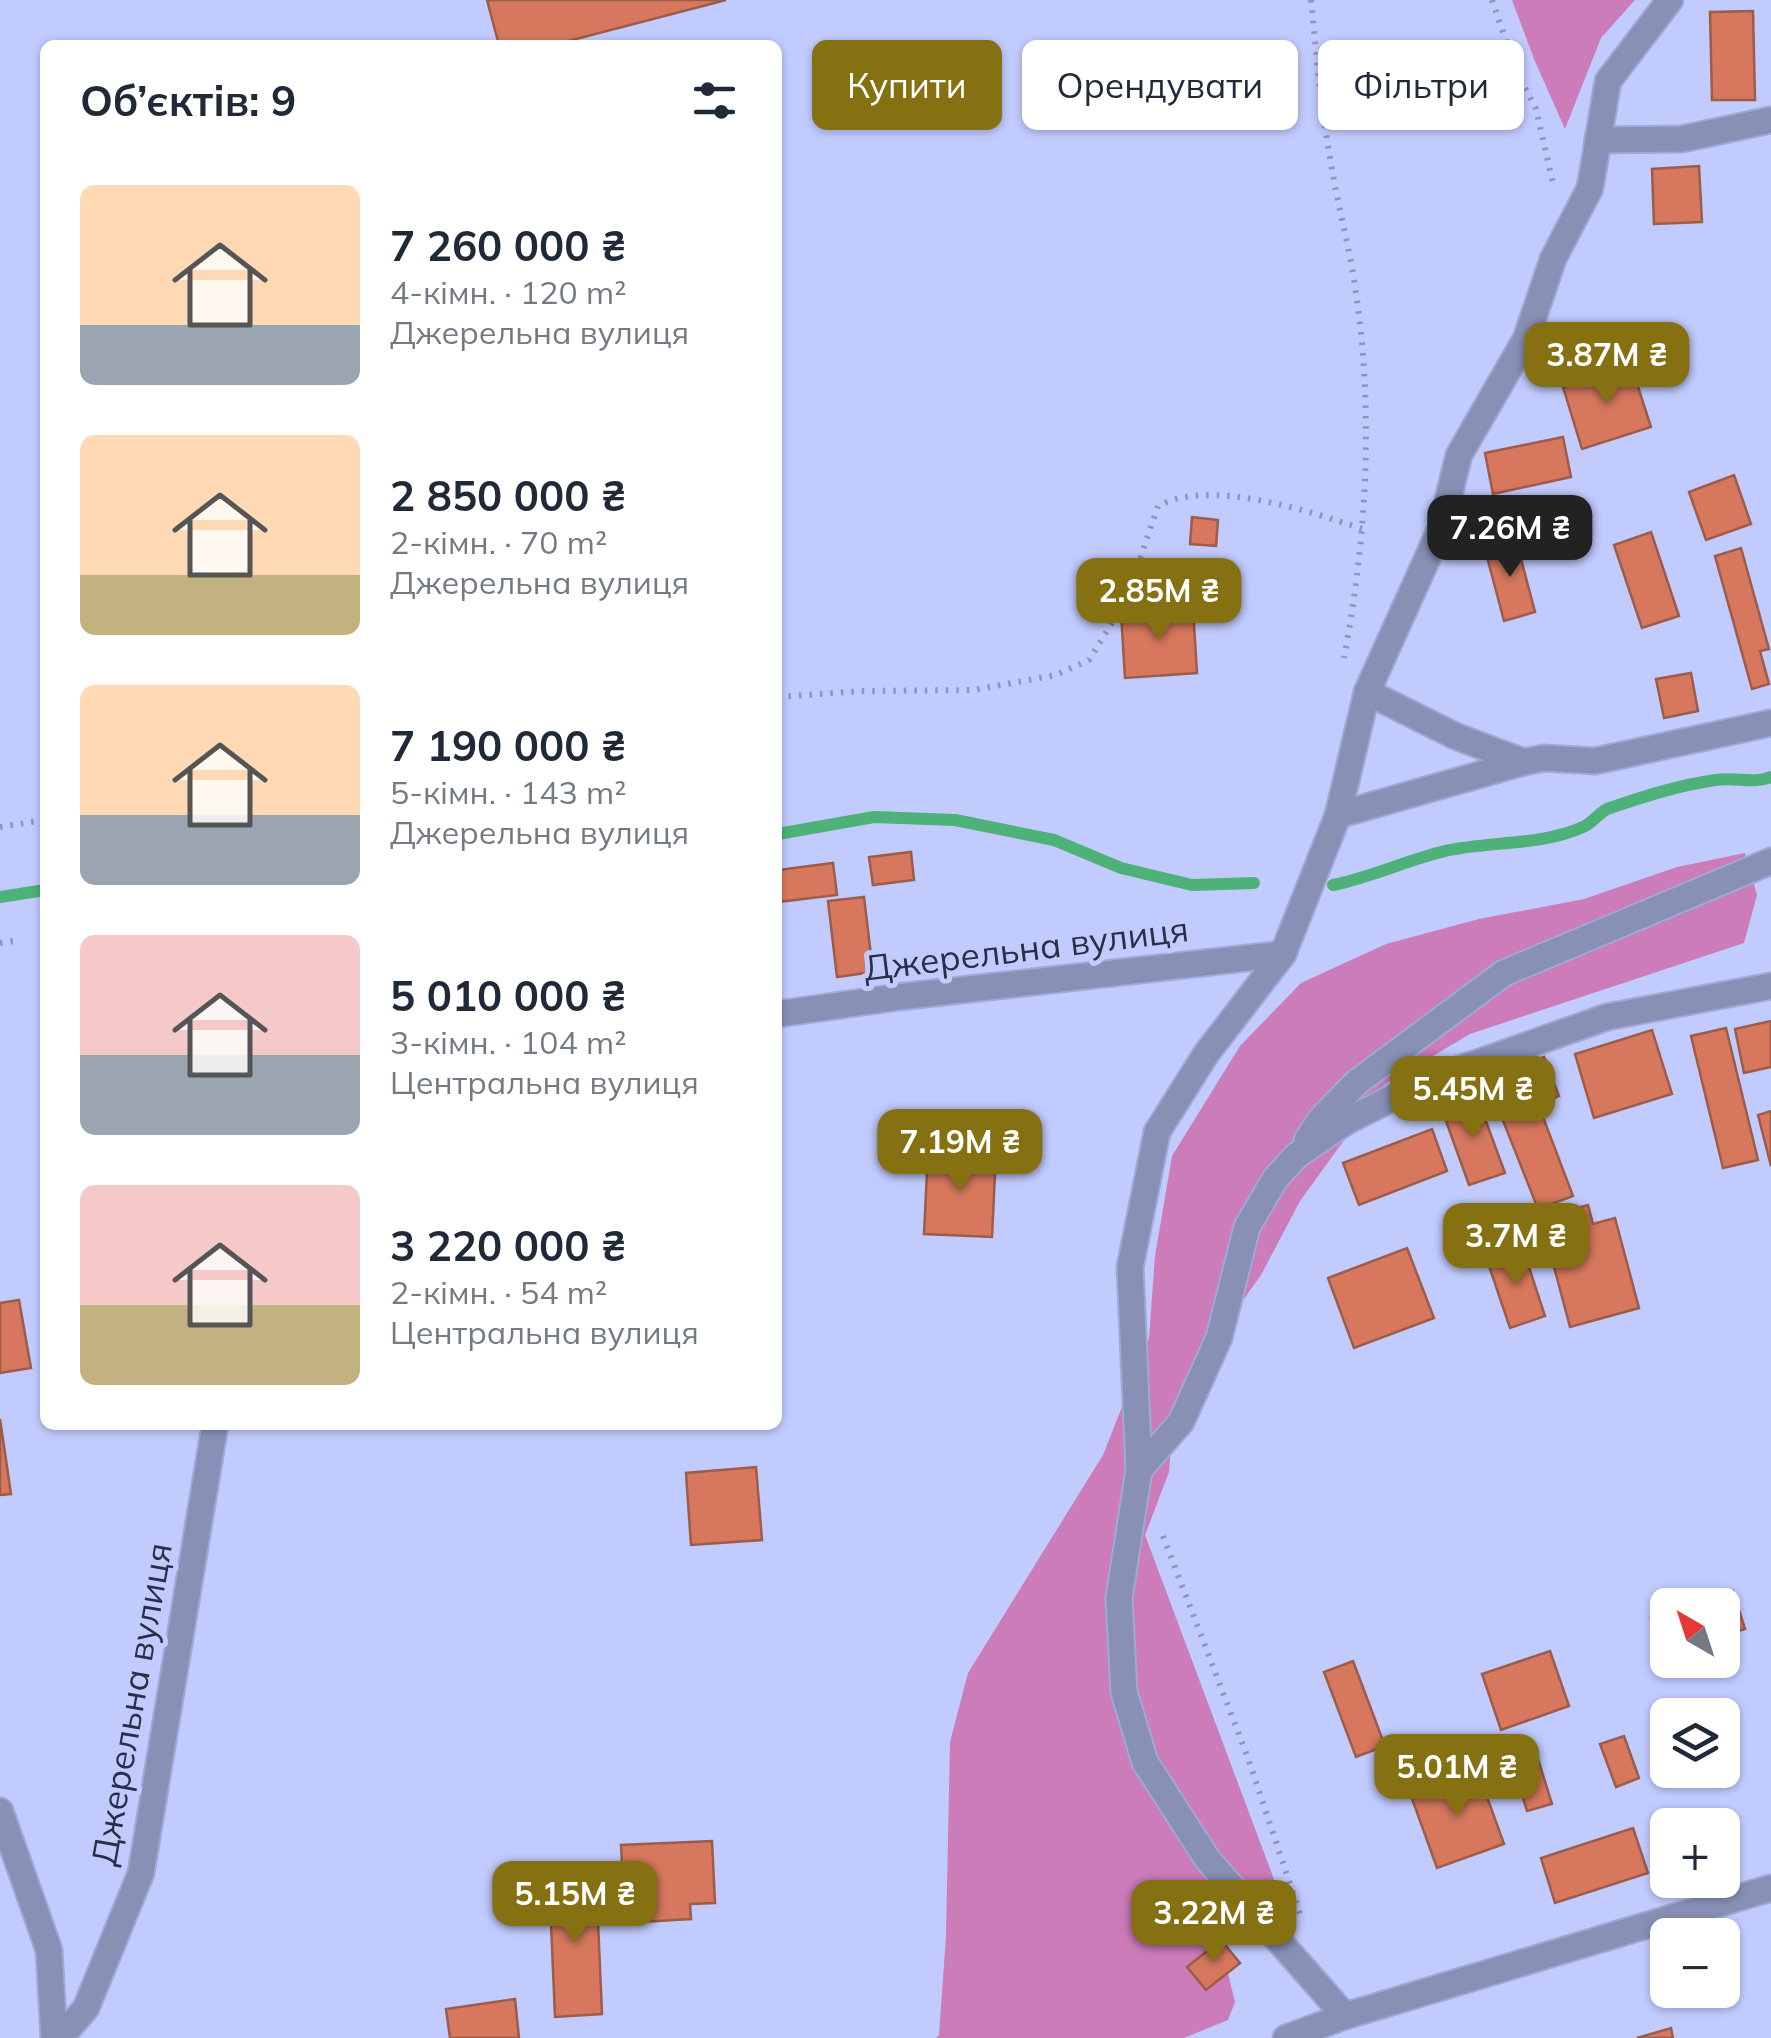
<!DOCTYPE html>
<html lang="uk">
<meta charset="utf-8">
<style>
:root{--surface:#fff;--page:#f6f6f7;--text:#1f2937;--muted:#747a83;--accent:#857112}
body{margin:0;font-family:Mulish,sans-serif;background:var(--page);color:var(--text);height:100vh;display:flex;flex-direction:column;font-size:38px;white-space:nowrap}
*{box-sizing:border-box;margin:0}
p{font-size:32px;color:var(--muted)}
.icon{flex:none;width:55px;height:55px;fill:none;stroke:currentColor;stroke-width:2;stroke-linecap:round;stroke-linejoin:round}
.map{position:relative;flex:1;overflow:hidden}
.side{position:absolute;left:40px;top:40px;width:742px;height:1390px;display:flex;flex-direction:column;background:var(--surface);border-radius:15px;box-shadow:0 2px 8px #0004}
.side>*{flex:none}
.top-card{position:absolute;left:812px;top:40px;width:808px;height:90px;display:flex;gap:20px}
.needle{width:65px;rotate:321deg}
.fabs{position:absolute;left:1650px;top:1588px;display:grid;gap:20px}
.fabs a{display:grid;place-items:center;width:90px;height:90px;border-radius:15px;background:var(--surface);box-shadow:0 2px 8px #0004;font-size:50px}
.price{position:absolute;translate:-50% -85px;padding:0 22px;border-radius:20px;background:var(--accent);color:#fff;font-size:32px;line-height:65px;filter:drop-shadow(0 2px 5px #0008)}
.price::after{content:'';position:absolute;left:50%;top:60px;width:30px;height:22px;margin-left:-15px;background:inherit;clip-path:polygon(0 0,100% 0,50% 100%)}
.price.active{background:#222;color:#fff}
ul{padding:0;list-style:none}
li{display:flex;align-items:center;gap:30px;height:250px;padding:0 40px}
li span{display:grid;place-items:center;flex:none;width:280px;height:200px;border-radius:15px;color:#555}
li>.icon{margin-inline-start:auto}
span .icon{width:120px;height:120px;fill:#fffc;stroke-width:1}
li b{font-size:42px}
h2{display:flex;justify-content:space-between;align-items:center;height:120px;padding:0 40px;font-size:42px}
.tag{padding:0 35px;border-radius:15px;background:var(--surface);box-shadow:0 2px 8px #0004;font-size:35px;line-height:90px}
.tag.active{background:var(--accent);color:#fff}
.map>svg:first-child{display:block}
</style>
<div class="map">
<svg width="1771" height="2038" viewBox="0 0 1771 2038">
<rect width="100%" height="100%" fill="#c1cbfe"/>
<g fill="#cc7cb9">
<polygon points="1512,0 1635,0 1601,38 1565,129 1534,59"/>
<polygon points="1745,853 1757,895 1744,943 1470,1034 1384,1085 1300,1201 1261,1275 1204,1355 1172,1431 1169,1472 1145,1535 1287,1914 1218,1933 1235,2002 1228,2020 1184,2038 936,2038 939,2035 946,1936 950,1742 968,1673 1103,1455 1149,1338 1155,1256 1172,1156 1240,1046 1301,983 1386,944 1479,919 1584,899 1677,867"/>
</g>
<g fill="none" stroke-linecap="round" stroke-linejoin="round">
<g stroke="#4eb179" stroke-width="12">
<polyline points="778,834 874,817 955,820 1054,840 1121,868 1192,885 1254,883"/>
<path d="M 1333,885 C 1372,877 1407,860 1445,851 C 1490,841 1541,846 1583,827 C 1592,823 1598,814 1607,809 C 1642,797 1679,785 1716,780 C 1735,777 1754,784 1771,777"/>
<polyline points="0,897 45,890"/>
</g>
</g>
<g fill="#d7785e" stroke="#9c5c4a" stroke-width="2.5">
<polygon points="487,0 726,0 553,45 499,45"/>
<polygon points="1753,11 1755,100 1712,100 1710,12"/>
<polygon points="1699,166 1702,222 1654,224 1652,169"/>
<polygon points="1631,365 1651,427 1582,449 1563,387"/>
<polygon points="1563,437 1571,477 1493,494 1485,453"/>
<polygon points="1734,475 1751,524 1706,540 1689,492"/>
<polygon points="1192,517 1218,520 1216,546 1190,544"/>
<polygon points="1651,532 1679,616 1642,628 1614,545"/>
<polygon points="1516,540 1535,612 1504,621 1485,549"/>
<polygon points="1741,548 1769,649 1760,651 1769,684 1752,689 1715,556"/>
<polygon points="1193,608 1197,673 1125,678 1121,613"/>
<polygon points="1691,673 1698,711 1664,718 1656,679"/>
<polygon points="911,852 914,880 873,885 869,857"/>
<polygon points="833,863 837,895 778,902 778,870"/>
<polygon points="864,897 873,972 837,977 828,901"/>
<polygon points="1771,1021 1771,1067 1744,1073 1735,1029"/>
<polygon points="1726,1028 1758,1160 1723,1168 1691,1036"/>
<polygon points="1652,1030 1672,1094 1594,1118 1575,1054"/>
<polygon points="1544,1057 1559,1096 1538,1104 1573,1196 1538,1209 1487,1080"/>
<polygon points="1477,1097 1505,1173 1469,1185 1442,1110"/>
<polygon points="1771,1111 1771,1166 1758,1115"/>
<polygon points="1432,1129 1447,1171 1359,1205 1343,1163"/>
<polygon points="928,1151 996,1153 992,1237 924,1234"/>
<polygon points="1588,1205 1593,1224 1615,1218 1639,1308 1570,1327 1541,1218"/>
<polygon points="1407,1248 1434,1318 1354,1348 1328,1278"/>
<polygon points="1523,1249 1545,1316 1510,1328 1487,1260"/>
<polygon points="19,1300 31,1368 0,1373 0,1303"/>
<polygon points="0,1419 11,1494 0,1495"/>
<polygon points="756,1467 762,1540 691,1545 686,1473"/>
<polygon points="1733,1591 1745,1629 1722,1636 1722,1605 1691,1605"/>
<polygon points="1668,1613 1668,1655 1664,1656 1651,1618"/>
<polygon points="1550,1651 1569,1706 1501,1730 1482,1674"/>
<polygon points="1353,1661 1385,1746 1356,1757 1324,1672"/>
<polygon points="1624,1736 1639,1778 1616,1787 1600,1744"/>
<polygon points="1533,1743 1552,1804 1527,1811 1508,1750"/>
<polygon points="1477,1769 1504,1844 1437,1868 1410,1793"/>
<polygon points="1633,1828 1648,1873 1555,1903 1541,1858"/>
<polygon points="712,1841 715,1903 690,1904 691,1919 625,1923 621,1845"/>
<polygon points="596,1875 602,2014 555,2017 549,1877"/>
<polygon points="1221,1940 1240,1963 1206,1990 1187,1967"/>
<polygon points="515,1999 519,2038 450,2038 446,2009"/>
<polygon points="1671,2028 1673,2038 1637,2038"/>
</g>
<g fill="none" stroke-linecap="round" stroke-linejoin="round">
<defs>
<g id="minor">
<polyline points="1598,140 1682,139 1771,120"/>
<polyline points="1367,692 1455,736 1524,762"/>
<polyline points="1338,815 1524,762 1544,758 1595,761 1771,723"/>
<polyline points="778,1014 898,997 1283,954"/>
<polyline points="1307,1140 1321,1119 1356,1083 1504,973 1771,861"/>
<polyline points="1139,1470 1181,1422 1219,1338 1247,1227 1275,1179 1296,1156 1347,1121 1426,1081 1607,1017 1771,986"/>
<polyline points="0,1811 49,1950 54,2038"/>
<polyline points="1345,2016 1208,1860 1145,1762 1124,1692 1119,1598 1139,1470 1130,1267 1157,1132 1206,1054 1283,954 1338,815 1367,692 1441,528 1459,455 1526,339 1553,259 1590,188 1608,81 1670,0"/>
<polyline points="60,2038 86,2008 141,1873 215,1425"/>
<polyline points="1286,2038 1345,2016 1771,1888"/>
</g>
</defs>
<use href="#minor" stroke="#a0a8d6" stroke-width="29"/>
<g stroke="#8d94be" stroke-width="6" stroke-dasharray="2.5 8" stroke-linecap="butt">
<path d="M 1311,0 C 1316,50 1320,101 1329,152 C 1336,197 1348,241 1355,286 C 1374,410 1367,536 1344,658"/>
<polyline points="1492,0 1516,70 1536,109 1554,188"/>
<path d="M 778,697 L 861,691 L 974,690 L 1056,675 L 1089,660 L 1126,600 L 1158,506 C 1209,478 1309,511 1363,529"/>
<polyline points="0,827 45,820"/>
<polyline points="0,943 14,941"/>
<polyline points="1163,1536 1248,1758 1300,1914"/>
</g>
<use href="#minor" stroke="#8890b5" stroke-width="25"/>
</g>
<g text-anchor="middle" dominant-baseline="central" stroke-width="10" stroke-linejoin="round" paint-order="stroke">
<g font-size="35" fill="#2a2e47" stroke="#c1cbfe">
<text transform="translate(1026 948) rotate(-7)">Джерельна вулиця</text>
<text transform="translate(131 1704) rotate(-80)">Джерельна вулиця</text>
</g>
</g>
</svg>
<div class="fabs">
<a><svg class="needle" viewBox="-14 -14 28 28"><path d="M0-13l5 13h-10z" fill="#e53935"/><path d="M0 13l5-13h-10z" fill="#747a83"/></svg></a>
<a><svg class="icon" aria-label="layers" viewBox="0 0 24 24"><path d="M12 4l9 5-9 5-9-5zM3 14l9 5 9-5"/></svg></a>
<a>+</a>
<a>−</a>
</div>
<b class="price" style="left:1607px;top:407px">3.87M ₴</b>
<b class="price active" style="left:1510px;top:580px">7.26M ₴</b>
<b class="price" style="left:1159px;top:643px">2.85M ₴</b>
<b class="price" style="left:1473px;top:1141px">5.45M ₴</b>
<b class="price" style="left:960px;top:1194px">7.19M ₴</b>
<b class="price" style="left:1516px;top:1288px">3.7M ₴</b>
<b class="price" style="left:1457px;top:1819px">5.01M ₴</b>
<b class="price" style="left:575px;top:1946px">5.15M ₴</b>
<b class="price" style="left:1214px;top:1965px">3.22M ₴</b>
<div class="top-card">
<a class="tag active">Купити</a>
<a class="tag">Орендувати</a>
<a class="tag">Фільтри</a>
</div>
<section class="side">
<h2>Об’єктів: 9<svg class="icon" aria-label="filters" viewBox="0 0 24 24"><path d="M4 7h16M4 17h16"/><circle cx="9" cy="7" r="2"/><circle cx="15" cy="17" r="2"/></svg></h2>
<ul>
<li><span style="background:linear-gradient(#ffd9b3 70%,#9aa5b1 0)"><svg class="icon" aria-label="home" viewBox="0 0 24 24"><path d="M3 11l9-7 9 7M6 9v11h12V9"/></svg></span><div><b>7 260 000 ₴</b><p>4-кімн. · 120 m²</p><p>Джерельна вулиця</p></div></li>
<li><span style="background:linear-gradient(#ffd9b3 70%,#c2b280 0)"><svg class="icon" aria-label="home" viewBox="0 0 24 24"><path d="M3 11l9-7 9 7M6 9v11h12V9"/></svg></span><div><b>2 850 000 ₴</b><p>2-кімн. · 70 m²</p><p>Джерельна вулиця</p></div></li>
<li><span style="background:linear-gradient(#ffd9b3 65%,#9aa5b1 0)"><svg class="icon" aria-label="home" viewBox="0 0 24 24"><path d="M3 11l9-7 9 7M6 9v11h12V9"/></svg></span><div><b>7 190 000 ₴</b><p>5-кімн. · 143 m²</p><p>Джерельна вулиця</p></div></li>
<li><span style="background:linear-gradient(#f6c9c9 60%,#9aa5b1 0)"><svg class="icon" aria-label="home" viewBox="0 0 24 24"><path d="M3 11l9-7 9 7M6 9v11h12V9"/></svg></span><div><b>5 010 000 ₴</b><p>3-кімн. · 104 m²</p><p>Центральна вулиця</p></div></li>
<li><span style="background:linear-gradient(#f6c9c9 60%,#c2b280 0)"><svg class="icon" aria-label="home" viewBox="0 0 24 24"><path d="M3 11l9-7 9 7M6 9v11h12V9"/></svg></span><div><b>3 220 000 ₴</b><p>2-кімн. · 54 m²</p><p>Центральна вулиця</p></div></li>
</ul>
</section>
</div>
